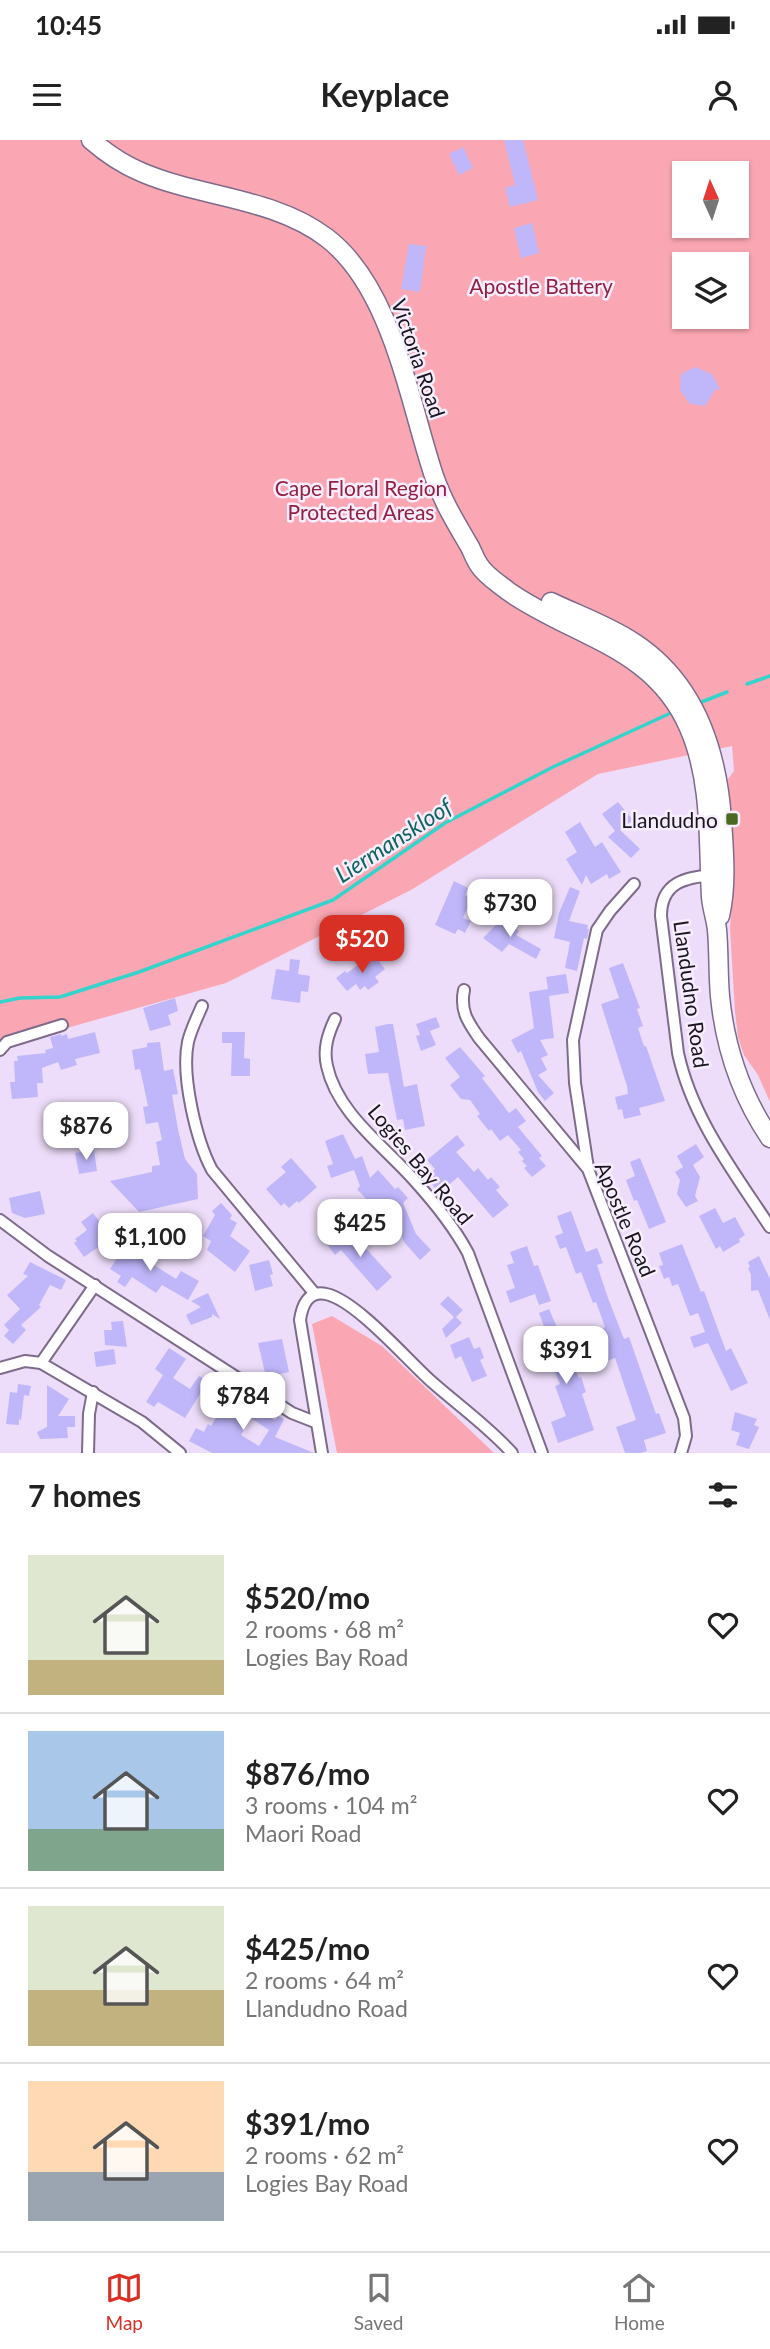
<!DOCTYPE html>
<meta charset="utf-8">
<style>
:root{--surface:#fff;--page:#f2f2f2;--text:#222;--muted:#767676;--line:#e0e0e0;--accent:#d93025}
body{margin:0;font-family:Lato,sans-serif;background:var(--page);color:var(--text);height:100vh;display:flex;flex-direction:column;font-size:26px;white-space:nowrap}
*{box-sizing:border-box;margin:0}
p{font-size:23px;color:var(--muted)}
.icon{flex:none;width:38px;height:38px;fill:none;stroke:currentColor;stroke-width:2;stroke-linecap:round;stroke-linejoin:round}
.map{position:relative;height:1313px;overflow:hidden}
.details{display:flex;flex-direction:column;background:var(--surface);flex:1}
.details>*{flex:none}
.needle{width:46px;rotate:357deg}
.tools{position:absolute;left:672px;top:21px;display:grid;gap:14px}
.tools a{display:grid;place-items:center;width:77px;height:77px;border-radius:0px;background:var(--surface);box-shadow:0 2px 5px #0004;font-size:35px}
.price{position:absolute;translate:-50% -60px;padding:0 16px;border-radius:14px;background:#fff;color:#222;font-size:23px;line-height:46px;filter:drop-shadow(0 2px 4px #0008)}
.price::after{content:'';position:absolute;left:50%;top:42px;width:21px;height:16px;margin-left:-10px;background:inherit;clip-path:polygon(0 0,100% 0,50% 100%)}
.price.on{background:var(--accent);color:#fff}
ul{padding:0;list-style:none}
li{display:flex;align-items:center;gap:21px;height:175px;padding:0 28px}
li+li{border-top:2px solid var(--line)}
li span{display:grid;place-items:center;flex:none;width:196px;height:140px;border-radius:0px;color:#555}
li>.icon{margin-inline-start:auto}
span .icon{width:84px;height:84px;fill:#fffc;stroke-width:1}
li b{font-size:30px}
h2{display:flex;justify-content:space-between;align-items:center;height:84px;padding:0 28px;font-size:30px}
.status{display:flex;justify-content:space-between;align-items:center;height:49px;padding:0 35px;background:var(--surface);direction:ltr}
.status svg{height:19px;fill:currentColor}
header{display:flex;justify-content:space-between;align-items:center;height:91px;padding:0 28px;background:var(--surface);font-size:32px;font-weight:700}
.menu{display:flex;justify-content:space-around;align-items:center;height:98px;border-top:2px solid var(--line);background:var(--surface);font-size:19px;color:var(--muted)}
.menu a{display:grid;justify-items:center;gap:4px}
.menu .on{color:var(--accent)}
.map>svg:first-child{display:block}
</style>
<div class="status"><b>10:45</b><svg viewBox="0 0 49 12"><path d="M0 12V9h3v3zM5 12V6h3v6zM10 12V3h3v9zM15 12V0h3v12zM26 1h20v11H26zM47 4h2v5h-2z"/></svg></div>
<header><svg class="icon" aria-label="menu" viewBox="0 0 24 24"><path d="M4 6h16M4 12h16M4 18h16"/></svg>Keyplace<svg class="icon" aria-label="person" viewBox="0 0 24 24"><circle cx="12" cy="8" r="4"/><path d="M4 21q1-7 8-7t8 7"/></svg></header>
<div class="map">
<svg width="770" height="1313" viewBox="0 0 770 1313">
<rect width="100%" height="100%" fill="#edddfa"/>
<g fill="#fba7b3" fill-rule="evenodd">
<path d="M 0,0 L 770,0 L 770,962 L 758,935 L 744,915 L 738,897 L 735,872 L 730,788 L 733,749 L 728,639 L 734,631 L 732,606 L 598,634 L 411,750 L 226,843 L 0,907 ZM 684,33 L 737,33 L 737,86 L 684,86 ZM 684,124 L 737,124 L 737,177 L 684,177 Z"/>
<polygon points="332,1176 382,1206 494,1313 337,1313 312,1184"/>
</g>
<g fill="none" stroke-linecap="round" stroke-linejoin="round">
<g stroke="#34d3cc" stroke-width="3.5">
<polyline points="747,544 770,536"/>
<polyline points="699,563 727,552"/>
<polyline points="0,862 20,858 60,857 139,832 333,760 445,683 553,627 673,572"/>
</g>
</g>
<g fill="#c0b7fb" fill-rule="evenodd">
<polygon points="504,0 523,0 538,60 510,67 505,48 515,45"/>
<polygon points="463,7 473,28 459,35 449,14"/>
<polygon points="532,83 539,113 521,118 514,88"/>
<polygon points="409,104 426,106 420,152 401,149"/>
<polygon points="695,227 712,234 720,249 715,250 705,266 690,264 680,250 681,234"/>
<polygon points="618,662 633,680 620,690 640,709 631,718 608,697 615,691 602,674"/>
<polygon points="580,682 595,707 602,702 621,732 609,739 607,734 591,744 586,735 582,745 566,719 577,712 565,692"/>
<polygon points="454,741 468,748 465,755 472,758 463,778 471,781 465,793 458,789 455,794 435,785"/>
<polygon points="570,747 580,751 569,781 588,785 587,789 589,789 587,799 584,798 577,831 565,828 570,802 554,798 559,773"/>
<polygon points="503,778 519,791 516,795 541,809 536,819 509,804 502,812 483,798"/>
<polygon points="373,814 385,829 375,837 379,842 368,850 365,846 360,850 356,844 347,851 336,838 345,831 347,833"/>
<polygon points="290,819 300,820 298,834 310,836 308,852 301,851 300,863 271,859 276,829 289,831"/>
<polygon points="623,823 640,868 637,869 643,886 638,888 644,906 646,906 665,961 639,968 641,975 624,979 622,969 618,970 615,957 628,954 627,946 601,864 619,858 609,828"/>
<polygon points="566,834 569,853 549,856 554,898 540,900 548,915 541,918 547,930 538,935 554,953 545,961 538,952 521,911 518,913 511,900 534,888 529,852 548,849 546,837"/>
<polygon points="175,858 178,871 168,875 171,885 150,891 143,868"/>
<polygon points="436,877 440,887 430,891 436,905 421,911 416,896 420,895 416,884"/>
<polygon points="388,884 393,884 404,947 417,944 425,986 405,990 403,979 397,980 388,933 368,934 365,914 379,912 375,887"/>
<polygon points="95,892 100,913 75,919 77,925 61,930 58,922 42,928 43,943 37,943 38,957 12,959 10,942 15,942 14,921 18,921 17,916 46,913 45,910 53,908 50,897 61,894 61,896 67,894 68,899"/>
<polygon points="222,892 245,892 244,918 250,919 250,936 231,936 232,903 222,903"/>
<polygon points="160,902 164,931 173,929 178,954 172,955 178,989 185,1019 197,1034 198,1059 139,1072 110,1041 152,1032 152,1026 160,1025 156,1002 162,1000 158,982 146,984 143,967 148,966 140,929 135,930 132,910 147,907 147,903"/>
<polygon points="460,907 485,936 482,938 509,973 516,968 526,981 518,987 542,1016 539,1018 546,1026 532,1037 524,1028 527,1026 522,1021 524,1019 518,1012 521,1010 508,995 500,1001 491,989 489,991 477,976 480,974 470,960 461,959 450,945 460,937 445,918"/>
<polygon points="343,994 355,1019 362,1016 370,1038 378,1030 395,1049 398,1047 408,1058 403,1063 416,1094 431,1110 420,1120 404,1102 395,1078 383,1088 380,1084 375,1089 365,1077 375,1069 357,1049 360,1046 354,1030 331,1038 327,1026 333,1024 325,1001"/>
<polygon points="457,995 465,1005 456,1012 474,1032 478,1028 488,1040 491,1037 500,1047 496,1050 509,1065 493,1078 458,1037 439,1053 426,1037 435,1029 427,1020"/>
<polygon points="696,1004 704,1017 693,1025 700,1037 695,1056 698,1061 686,1067 677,1054 680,1040 675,1032 683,1027 677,1016"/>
<polygon points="94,1010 97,1031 79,1034 75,1013"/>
<polygon points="291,1018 317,1047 299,1063 297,1061 289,1068 284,1063 281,1066 266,1049 286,1032 281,1027"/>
<polygon points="640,1018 666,1082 649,1089 637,1060 634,1061 626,1040 635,1036 630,1022"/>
<polygon points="40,1051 45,1074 25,1078 12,1073 9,1058"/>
<polygon points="221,1063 232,1075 230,1079 237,1083 230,1096 250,1111 235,1132 207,1110 211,1101 203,1096 215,1075 212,1071"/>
<polygon points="715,1068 723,1083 735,1077 745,1095 739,1099 740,1102 723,1112 720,1106 716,1109 699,1076"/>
<polygon points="571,1071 586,1112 597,1108 603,1123 597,1125 608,1158 624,1199 629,1197 656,1274 659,1273 666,1293 644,1300 647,1311 640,1313 625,1313 616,1287 636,1280 615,1218 607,1221 603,1210 606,1208 599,1190 605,1187 596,1162 593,1163 581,1132 576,1134 566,1107 560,1109 555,1096 563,1093 557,1076"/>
<polygon points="93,1073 115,1103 102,1114 97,1108 84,1117 74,1103 77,1101 75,1099 87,1090 81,1082"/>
<polygon points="345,1088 357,1104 360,1102 392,1137 377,1151 341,1110 335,1115 326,1103"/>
<polygon points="135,1100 149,1109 143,1118 176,1139 181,1131 199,1141 188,1160 162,1145 156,1153 132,1137 125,1147 117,1142 121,1136 110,1129 124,1108 128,1111"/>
<polygon points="682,1104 701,1152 704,1151 726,1211 731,1208 748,1243 731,1251 708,1203 694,1208 690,1197 705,1192 698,1173 690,1176 678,1144 672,1146 669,1137 664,1139 659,1126 663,1125 659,1113"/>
<polygon points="527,1106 534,1126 538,1125 551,1161 539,1165 535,1154 510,1163 506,1151 515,1148 507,1125 514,1123 510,1112"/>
<polygon points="759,1116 770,1139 770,1180 758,1150 751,1151 751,1135 748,1128 750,1127 748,1122"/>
<polygon points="269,1120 273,1134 270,1135 273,1146 255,1151 249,1125"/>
<polygon points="30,1122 66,1140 61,1150 50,1145 39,1165 41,1167 21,1185 26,1190 13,1204 4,1196 9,1190 4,1185 20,1169 7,1155 28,1136 23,1134"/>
<polygon points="208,1153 220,1179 212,1174 212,1177 191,1185 186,1175 201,1167 191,1161"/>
<polygon points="448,1156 463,1170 456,1177 462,1183 446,1198 442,1189 454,1177 440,1164"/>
<polygon points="549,1169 579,1238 581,1237 586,1252 582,1254 594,1290 558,1303 551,1282 566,1276 555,1246 560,1244 550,1220 553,1218 543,1193 546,1192 539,1173"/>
<polygon points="123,1181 127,1207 105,1205 104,1190 112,1190 111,1182"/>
<polygon points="469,1197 474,1209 480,1207 484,1218 480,1220 487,1236 472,1242 461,1216 455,1219 450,1205"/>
<polygon points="282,1199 289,1232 266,1237 258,1203"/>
<polygon points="169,1208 186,1219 173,1238 190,1249 199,1236 208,1241 185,1278 158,1262 154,1267 146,1262 163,1235 155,1229"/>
<polygon points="114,1209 116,1224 96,1227 94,1212"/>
<polygon points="18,1244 31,1246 29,1256 24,1255 21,1281 19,1278 19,1285 6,1284 10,1252 17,1253"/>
<polygon points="47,1245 69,1259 58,1276 75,1276 75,1287 67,1287 68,1298 40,1299 37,1292 47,1287"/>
<path d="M 232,1253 L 275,1280 L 278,1276 L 284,1279 L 275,1297 L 314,1313 L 212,1313 L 189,1301 L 196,1288 L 204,1292 L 208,1284 L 211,1286 ZM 251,1278 L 269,1290 L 259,1306 L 241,1295 Z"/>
<polygon points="735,1272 757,1279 754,1285 759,1287 749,1309 736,1305 740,1293 731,1290"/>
</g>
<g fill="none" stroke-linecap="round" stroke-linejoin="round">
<defs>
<g id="minor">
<path d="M 714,735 C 686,737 661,742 661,776 L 678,913 C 692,978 734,1032 770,1087"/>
<path d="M 464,850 C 460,870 467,881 479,898 L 588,1029 L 684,1278 L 686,1296 L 681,1313"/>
<path d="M 202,866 C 197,878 191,889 188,902 C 181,935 196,1000 212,1030 L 315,1154"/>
<path d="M 335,879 C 328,894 323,909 327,926 C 337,973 384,1006 414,1040 C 434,1062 454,1087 468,1113 L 542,1313"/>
<polyline points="0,910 7,902 62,885"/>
<polyline points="588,1028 575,943 573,900 597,790 610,771 634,744"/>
<polyline points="0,1080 48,1116 292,1273 315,1282"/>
<polyline points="41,1223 95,1145"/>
<polyline points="0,1228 25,1221 41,1223 142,1282 180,1313"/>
<polyline points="88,1313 89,1274 93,1252"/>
<path d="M 322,1313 L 300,1180 C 302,1166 308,1150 326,1154 C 356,1160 408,1221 432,1242 C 458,1265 489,1287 512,1313"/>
</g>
<g id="primary">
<path d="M 91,0 C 106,13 122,24 141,32 C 201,58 273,57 327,98 C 392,148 409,261 434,336 C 443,362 456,383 470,407 C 473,413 475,419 479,425 C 486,436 498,443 508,451 C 573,497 654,506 689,588 C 712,641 708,701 711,757 C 712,769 716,779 717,790 C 719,812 718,834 720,856 C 725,908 741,955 770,998"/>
<path d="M 551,462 C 578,475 607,485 633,502 C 695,542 717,609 722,680 C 724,712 727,745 720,776"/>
</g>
</defs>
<use href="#minor" stroke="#7e6b8c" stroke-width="14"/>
<use href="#primary" stroke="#7e6b8c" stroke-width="21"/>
<use href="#minor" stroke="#fff" stroke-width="10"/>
<use href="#primary" stroke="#fff" stroke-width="18"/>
</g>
<rect fill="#4a6a21" stroke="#f6eefd" stroke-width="2.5" x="725" y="672" width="14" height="14" rx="3.5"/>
<g text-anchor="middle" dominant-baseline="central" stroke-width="5" stroke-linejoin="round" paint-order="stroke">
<g font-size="21" fill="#932040" stroke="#f6eefd">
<text x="541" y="145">Apostle Battery</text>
<text x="361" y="347">Cape Floral Region<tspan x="361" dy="24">Protected Areas</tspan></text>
</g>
<g font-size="21" fill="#1b1421" stroke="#f6eefd">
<text transform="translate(419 218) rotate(71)">Victoria Road</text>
<text transform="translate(692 854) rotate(82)">Llandudno Road</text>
<text transform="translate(421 1024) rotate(50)">Logies Bay Road</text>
<text transform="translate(626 1079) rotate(67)">Apostle Road</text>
</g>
<g font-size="21" fill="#1b1421" stroke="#f6eefd" text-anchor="end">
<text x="718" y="679">Llandudno</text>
</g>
<g font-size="23" font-style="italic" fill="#0e6460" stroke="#f6eefd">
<text transform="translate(393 700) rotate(-33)">Liermanskloof</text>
</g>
</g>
</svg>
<div class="tools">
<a><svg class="needle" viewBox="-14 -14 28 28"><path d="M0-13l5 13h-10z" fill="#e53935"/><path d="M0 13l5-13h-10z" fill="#767676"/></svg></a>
<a><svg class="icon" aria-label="layers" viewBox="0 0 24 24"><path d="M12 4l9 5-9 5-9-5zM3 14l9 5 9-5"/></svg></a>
</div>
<b class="price" style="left:510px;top:799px">$730</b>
<b class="price on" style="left:362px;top:835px">$520</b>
<b class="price" style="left:86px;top:1022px">$876</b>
<b class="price" style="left:360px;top:1119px">$425</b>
<b class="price" style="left:150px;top:1133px">$1,100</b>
<b class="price" style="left:566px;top:1246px">$391</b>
<b class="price" style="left:243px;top:1292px">$784</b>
</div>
<section class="details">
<h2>7 homes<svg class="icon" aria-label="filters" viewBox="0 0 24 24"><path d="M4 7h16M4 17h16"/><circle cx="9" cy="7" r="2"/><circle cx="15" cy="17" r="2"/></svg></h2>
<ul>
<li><span style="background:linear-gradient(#dfe7d0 75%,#c2b280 0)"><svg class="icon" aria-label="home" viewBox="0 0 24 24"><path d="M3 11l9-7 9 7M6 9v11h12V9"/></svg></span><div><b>$520/mo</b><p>2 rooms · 68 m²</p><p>Logies Bay Road</p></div><svg class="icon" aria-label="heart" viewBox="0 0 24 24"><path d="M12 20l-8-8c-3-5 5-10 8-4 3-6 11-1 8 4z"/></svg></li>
<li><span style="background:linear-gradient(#a9c7e8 70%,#7fa58c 0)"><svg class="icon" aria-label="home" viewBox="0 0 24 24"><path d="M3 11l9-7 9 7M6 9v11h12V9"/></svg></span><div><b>$876/mo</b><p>3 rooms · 104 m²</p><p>Maori Road</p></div><svg class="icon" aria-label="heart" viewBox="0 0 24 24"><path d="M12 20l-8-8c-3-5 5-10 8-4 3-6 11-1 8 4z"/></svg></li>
<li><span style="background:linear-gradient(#dfe7d0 60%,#c2b280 0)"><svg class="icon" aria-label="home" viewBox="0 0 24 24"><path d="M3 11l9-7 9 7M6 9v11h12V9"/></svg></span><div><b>$425/mo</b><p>2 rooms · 64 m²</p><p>Llandudno Road</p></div><svg class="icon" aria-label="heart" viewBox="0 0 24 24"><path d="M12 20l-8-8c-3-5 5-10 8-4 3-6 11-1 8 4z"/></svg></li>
<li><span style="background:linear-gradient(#ffd9b3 65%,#9aa5b1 0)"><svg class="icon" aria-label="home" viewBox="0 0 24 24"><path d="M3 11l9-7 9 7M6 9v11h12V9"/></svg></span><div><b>$391/mo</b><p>2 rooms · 62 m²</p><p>Logies Bay Road</p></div><svg class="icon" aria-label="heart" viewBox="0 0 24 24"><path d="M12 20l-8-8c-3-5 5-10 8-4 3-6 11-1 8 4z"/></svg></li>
</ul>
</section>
<nav class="menu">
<a class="on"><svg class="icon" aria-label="map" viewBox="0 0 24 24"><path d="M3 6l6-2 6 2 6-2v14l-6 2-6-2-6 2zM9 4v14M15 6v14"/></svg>Map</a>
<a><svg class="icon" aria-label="saved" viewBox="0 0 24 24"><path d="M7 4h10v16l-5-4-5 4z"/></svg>Saved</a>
<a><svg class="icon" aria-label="home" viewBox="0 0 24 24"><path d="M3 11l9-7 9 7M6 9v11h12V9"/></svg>Home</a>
</nav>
